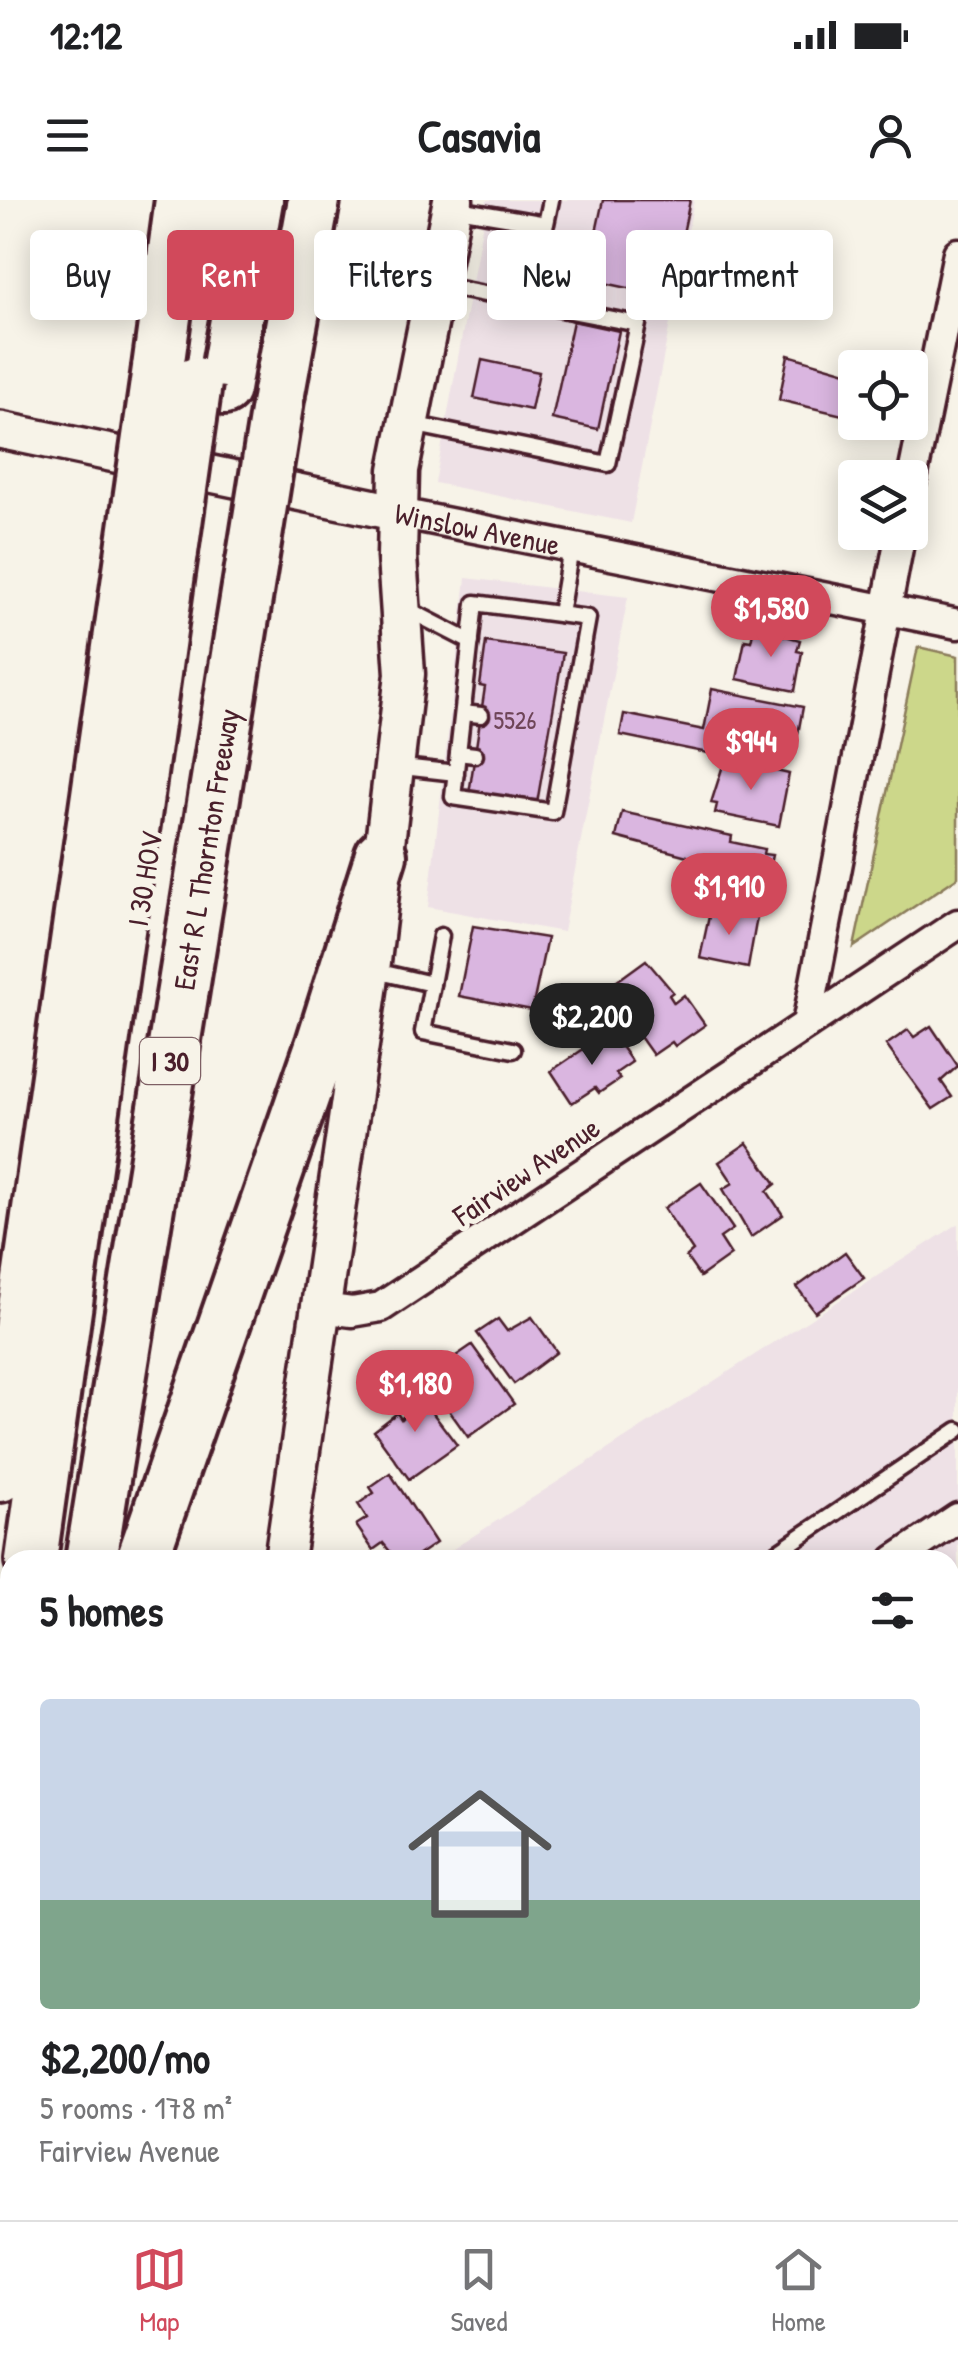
<!DOCTYPE html>
<meta charset="utf-8">
<style>
:root{--surface:#fff;--page:#f2f2f2;--text:#202124;--muted:#757577;--line:#e0e0e0;--accent:#d1495b}
body{margin:0;font-family:"Patrick Hand",sans-serif;background:var(--page);color:var(--text);height:100vh;display:flex;flex-direction:column;font-size:38px;white-space:nowrap}
*{box-sizing:border-box;margin:0}
p{font-size:32px;color:var(--muted)}
.icon{flex:none;width:55px;height:55px;fill:none;stroke:currentColor;stroke-width:2;stroke-linecap:round;stroke-linejoin:round}
.map{position:relative;flex:1;overflow:hidden}
.side{position:absolute;left:0px;top:1350px;width:960px;height:670px;display:flex;flex-direction:column;background:var(--surface);border-radius:30px 30px 0 0;box-shadow:0 5px 25px #0003}
.side>*{flex:none}
.banner{position:absolute;left:30px;top:30px;width:900px;height:90px;display:flex;gap:20px}
.buttons{position:absolute;left:838px;top:150px;display:grid;gap:20px}
.buttons a{display:grid;place-items:center;width:90px;height:90px;border-radius:10px;background:var(--surface);box-shadow:0 5px 25px #0003;font-size:50px}
.price{position:absolute;translate:-50% -85px;padding:0 22px;border-radius:35px;background:var(--accent);color:#fff;font-size:32px;line-height:65px;filter:drop-shadow(0 2px 5px #0008)}
.price::after{content:'';position:absolute;left:50%;top:60px;width:30px;height:22px;margin-left:-15px;background:inherit;clip-path:polygon(0 0,100% 0,50% 100%)}
.price.on{background:#222;color:#fff}
ul{padding:0;list-style:none}
li{display:grid;align-content:center;gap:20px;height:530px;padding:0 40px}
li+li{border-top:2px solid var(--line)}
li span{display:grid;place-items:center;height:310px;border-radius:10px;color:#555}
li>.icon{margin-inline-start:auto}
span .icon{width:180px;height:180px;fill:#fffc;stroke-width:1}
li b{font-size:42px}
h2{display:flex;justify-content:space-between;align-items:center;height:120px;padding:0 40px;font-size:42px}
.chip{padding:0 35px;border-radius:10px;background:var(--surface);box-shadow:0 5px 25px #0003;font-size:35px;line-height:90px}
.chip.on{background:var(--accent);color:#fff}
.status{display:flex;justify-content:space-between;align-items:center;height:70px;padding:0 50px;background:var(--surface);direction:ltr}
.status svg{height:28px;fill:currentColor}
header{display:flex;justify-content:space-between;align-items:center;height:130px;padding:0 40px;background:var(--surface);font-size:45px;font-weight:800}
.dock{display:flex;justify-content:space-around;align-items:center;height:140px;border-top:2px solid var(--line);background:var(--surface);font-size:28px;color:var(--muted)}
.dock a{display:grid;justify-items:center;gap:5px}
.dock .on{color:var(--accent)}
.map>svg:first-child{display:block}
</style>
<div class="status"><b>12:12</b><svg viewBox="0 0 49 12"><path d="M0 12V9h3v3zM5 12V6h3v6zM10 12V3h3v9zM15 12V0h3v12zM26 1h20v11H26zM47 4h2v5h-2z"/></svg></div>
<header><svg class="icon" aria-label="menu" viewBox="0 0 24 24"><path d="M4 6h16M4 12h16M4 18h16"/></svg>Casavia<svg class="icon" aria-label="person" viewBox="0 0 24 24"><circle cx="12" cy="8" r="4"/><path d="M4 21q1-7 8-7t8 7"/></svg></header>
<div class="map">
<svg width="958" height="2020" viewBox="0 0 958 2020">
<rect width="100%" height="100%" fill="#f7f3e8"/>
<filter id="ink" filterUnits="userSpaceOnUse"><feTurbulence type="fractalNoise" baseFrequency=".01" numOctaves="2"/><feDisplacementMap in="SourceGraphic" scale="20" xChannelSelector="R" yChannelSelector="G"/><feConvolveMatrix kernelMatrix="1 2 1 2 8 2 1 2 1" color-interpolation-filters="sRGB"/></filter>
<g filter="url(#ink)">
<g fill="#eee1e6">
<polygon points="487,0 694,0 631,323 435,283"/>
<polygon points="466,378 628,397 563,732 428,707"/>
<polygon points="958,1024 958,2020 195,2020 197,2010 950,2010 950,1360 436,1360"/>
</g>
<polygon fill="#ccd78a" stroke="#8b7b5a" stroke-width="2.5" points="918,447 958,456 958,677 854,747"/>
<g fill="#dab6e0" stroke="#4a1f2b" stroke-width="2.5">
<polygon points="603,0 690,0 670,97 586,79"/>
<polygon points="573,121 619,131 598,229 552,219"/>
<polygon points="788,155 853,174 855,166 860,168 855,168 855,218 779,200"/>
<polygon points="482,160 539,172 531,210 474,198"/>
<polygon points="764,430 800,440 797,451 802,452 795,491 737,479 745,440 751,441 753,432"/>
<polygon points="486,442 563,453 537,603 469,594 485,487 480,486"/>
<polygon points="712,489 803,507 798,534 790,532 786,552 745,547 742,560 620,535 624,514 704,530"/>
<polygon points="725,559 789,574 779,626 715,613 717,604 711,603"/>
<polygon points="622,612 732,636 731,642 764,649 763,654 772,655 763,696 750,695 748,707 702,698 705,686 682,681 687,656 616,637"/>
<polygon points="711,707 757,717 748,768 700,758"/>
<polygon points="473,726 547,738 532,810 459,796"/>
<polygon points="646,760 673,792 669,795 674,803 684,795 705,825 675,846 672,842 653,855 606,789"/>
<polygon points="931,826 958,866 941,881 952,897 933,909 886,845 908,830 914,837"/>
<polygon points="610,831 632,862 616,873 620,879 599,893 595,888 572,903 551,871"/>
<polygon points="747,943 776,984 767,991 783,1015 751,1037 723,989 733,983 719,962"/>
<polygon points="701,983 733,1029 720,1038 731,1055 700,1077 686,1057 693,1051 664,1008"/>
<polygon points="845,1052 864,1078 815,1112 797,1087"/>
<polygon points="532,1117 557,1152 514,1184 477,1133 498,1119 507,1131"/>
<polygon points="472,1145 514,1204 468,1237 433,1188 455,1173 458,1177 464,1173 453,1158"/>
<polygon points="413,1187 457,1245 409,1279 374,1231 397,1213 401,1219 406,1214 395,1200"/>
<polygon points="390,1273 436,1343 411,1360 397,1360 383,1343 373,1350 356,1325 367,1318 358,1304 374,1293 370,1287"/>
<polygon points="958,1642 958,1869 950,1857 950,1647"/>
<polygon points="958,1976 958,2020 892,2020 907,2010 950,2010 950,1982"/>
<polygon points="255,2010 383,2010 368,2020 240,2020"/>
<polygon points="765,2010 802,2010 808,2020 771,2020"/>
</g>
<g fill="none" stroke-linecap="round" stroke-linejoin="round">
<defs>
<g id="service">
<polyline points="452,8 546,24 551,0"/>
<polyline points="411,224 608,264 638,124 438,85"/>
<polygon points="475,403 588,418 553,612 453,597"/>
<polyline points="405,408 471,442"/>
<polyline points="560,414 571,348"/>
<polyline points="463,513 481,515"/>
<polyline points="458,553 475,555"/>
<polyline points="394,566 456,573"/>
<polyline points="371,770 432,784 423,832 513,850"/>
<polyline points="432,784 441,736"/>
<polyline points="766,1360 958,1230"/>
<polyline points="950,1385 958,1394"/>
<polyline points="950,1943 958,1938"/>
<polyline points="648,2020 664,2010"/>
<polyline points="831,2020 847,2010"/>
</g>
<g id="minor">
<polyline points="910,289 958,53"/>
<path id="s1" d="M 399,313 L 958,424"/>
<polyline points="807,824 901,332"/>
<polyline points="321,1108 352,1112 381,1107 958,724"/>
<polyline points="895,1360 958,1318"/>
</g>
<polyline id="tertiary" points="0,230 399,313"/>
<g id="secondary">
<polyline points="284,1360 370,770 405,474 397,357 399,270 453,0"/>
<polyline points="0,1717 10,1730"/>
<polyline points="160,2020 163,2010"/>
</g>
<g id="primary">
<polyline points="0,1866 10,1880"/>
<polyline points="105,2010 112,2020"/>
</g>
<g id="motorway">
<polyline points="209,83 220,0"/>
<polyline points="158,168 181,0"/>
<polyline points="224,189 257,0"/>
<polyline points="279,193 314,0"/>
<polyline points="0,1276 133,342"/>
<polyline points="31,1360 172,352"/>
<path id="s2" d="M 91,1360 L 252,362"/>
<polyline points="142,1360 322,843 381,655"/>
<polyline points="0,1578 10,1507"/>
<polyline points="0,1685 10,1613"/>
<polyline points="0,1984 10,1912"/>
</g>
</defs>
<use href="#service" stroke="#4a1f2b" stroke-width="21"/>
<use href="#minor" stroke="#4a1f2b" stroke-width="35"/>
<use href="#tertiary" stroke="#4a1f2b" stroke-width="42"/>
<use href="#secondary" stroke="#4a1f2b" stroke-width="45"/>
<use href="#primary" stroke="#4a1f2b" stroke-width="50"/>
<use href="#motorway" stroke="#4a1f2b" stroke-width="58"/>
<use href="#service" stroke="#f7f3e8" stroke-width="14"/>
<use href="#minor" stroke="#f7f3e8" stroke-width="28"/>
<use href="#tertiary" stroke="#f7f3e8" stroke-width="35"/>
<use href="#secondary" stroke="#f7f3e8" stroke-width="38"/>
<use href="#primary" stroke="#f7f3e8" stroke-width="42"/>
<use href="#motorway" stroke="#f7f3e8" stroke-width="50"/>
<defs>
<g id="motorway-bridge">
<polyline points="133,342 158,168"/>
<polyline points="172,352 196,183"/>
<polyline points="252,362 279,193"/>
</g>
</defs>
<use href="#motorway-bridge" stroke="#4a1f2b" stroke-width="58" stroke-linecap="butt"/>
<use href="#motorway-bridge" stroke="#f7f3e8" stroke-width="50"/>
</g>
</g>
<g text-anchor="middle" dominant-baseline="central" stroke-width="10" stroke-linejoin="round" paint-order="stroke">
<g font-size="25" fill="#6e4558">
<text x="515" y="520">5526</text>
</g>
<rect fill="#f7f3e8" stroke="#7e5f64" stroke-width="2.5" x="140" y="838" width="60" height="46" rx="8"/>
<g font-size="28" font-weight="bold" fill="#4a1f2b">
<text x="170" y="861">I 30</text>
</g>
<g font-size="30" fill="#4a1f2b" stroke="#f7f3e8">
<text stroke="none"><textPath href="#s1" startOffset="80">Winslow Avenue</textPath></text>
<text stroke="none"><textPath href="#s2" startOffset="720">East R L Thornton Freeway</textPath></text>
<text transform="translate(144 679) rotate(-81)">I 30 HOV</text>
<text transform="translate(526 971) rotate(-34)">Fairview Avenue</text>
</g>
</g>
</svg>
<div class="buttons">
<a><svg class="icon" aria-label="locate" viewBox="0 0 24 24"><circle cx="12" cy="12" r="6"/><path d="M12 2v4M12 18v4M2 12h4M18 12h4"/></svg></a>
<a><svg class="icon" aria-label="layers" viewBox="0 0 24 24"><path d="M12 4l9 5-9 5-9-5zM3 14l9 5 9-5"/></svg></a>
</div>
<b class="price" style="left:771px;top:460px">$1,580</b>
<b class="price" style="left:751px;top:593px">$944</b>
<b class="price" style="left:729px;top:738px">$1,910</b>
<b class="price on" style="left:592px;top:868px">$2,200</b>
<b class="price" style="left:415px;top:1235px">$1,180</b>
<div class="banner">
<a class="chip">Buy</a>
<a class="chip on">Rent</a>
<a class="chip">Filters</a>
<a class="chip">New</a>
<a class="chip">Apartment</a>
</div>
<section class="side">
<h2>5 homes<svg class="icon" aria-label="filters" viewBox="0 0 24 24"><path d="M4 7h16M4 17h16"/><circle cx="9" cy="7" r="2"/><circle cx="15" cy="17" r="2"/></svg></h2>
<ul>
<li><span style="background:linear-gradient(#c9d6e8 65%,#7fa58c 0)"><svg class="icon" aria-label="home" viewBox="0 0 24 24"><path d="M3 11l9-7 9 7M6 9v11h12V9"/></svg></span><div><b>$2,200/mo</b><p>5 rooms · 178 m²</p><p>Fairview Avenue</p></div></li>
</ul>
</section>
</div>
<nav class="dock">
<a class="on"><svg class="icon" aria-label="map" viewBox="0 0 24 24"><path d="M3 6l6-2 6 2 6-2v14l-6 2-6-2-6 2zM9 4v14M15 6v14"/></svg>Map</a>
<a><svg class="icon" aria-label="saved" viewBox="0 0 24 24"><path d="M7 4h10v16l-5-4-5 4z"/></svg>Saved</a>
<a><svg class="icon" aria-label="home" viewBox="0 0 24 24"><path d="M3 11l9-7 9 7M6 9v11h12V9"/></svg>Home</a>
</nav>
